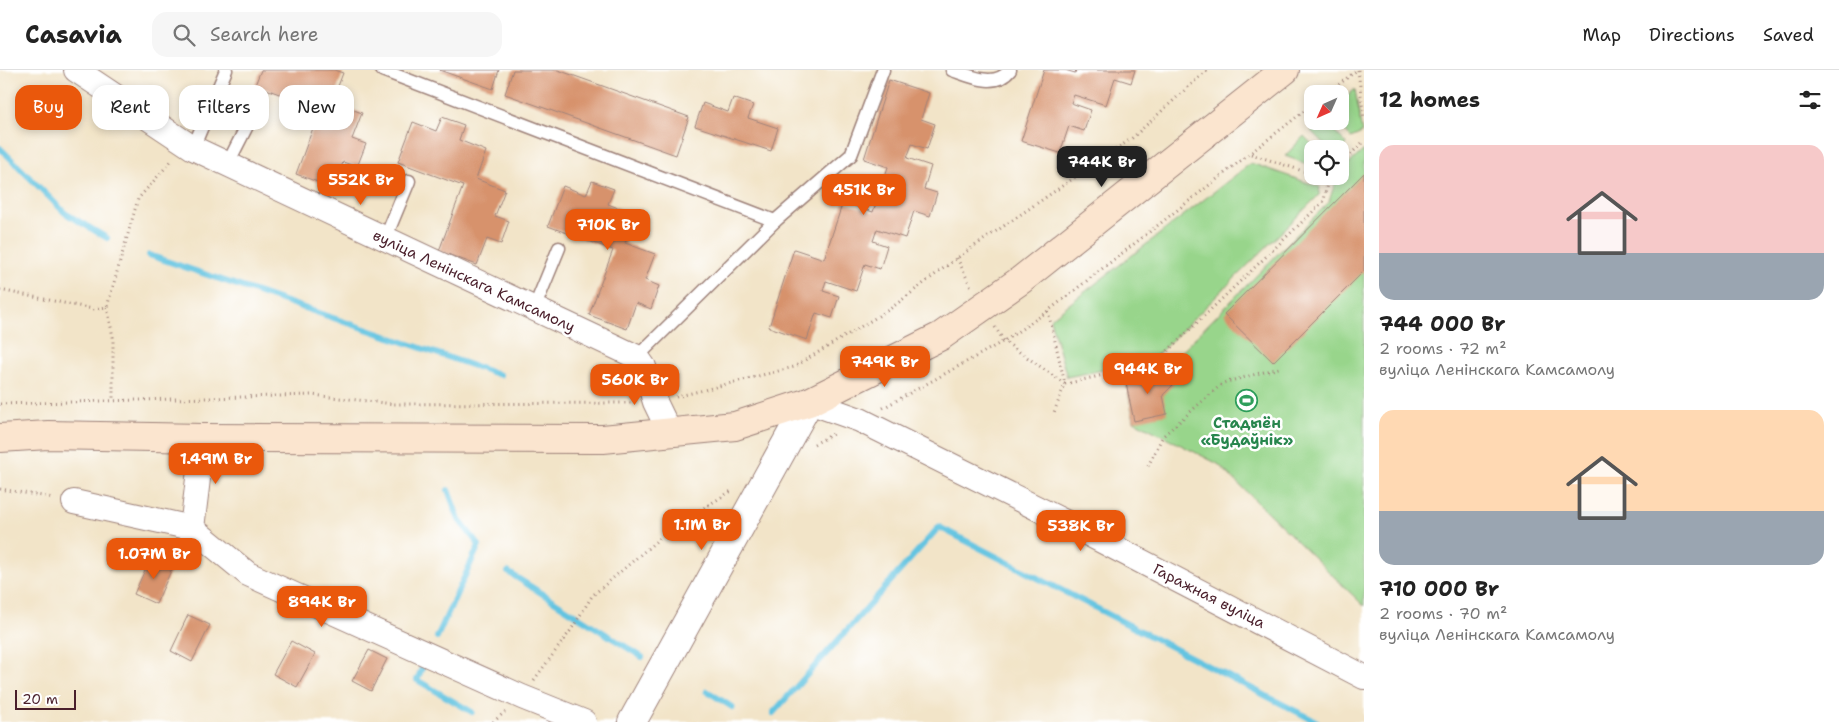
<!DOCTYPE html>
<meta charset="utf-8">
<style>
:root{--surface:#fff;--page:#f6f6f6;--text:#222;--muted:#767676;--line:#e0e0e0;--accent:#ea580c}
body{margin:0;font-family:"Shantell Sans",sans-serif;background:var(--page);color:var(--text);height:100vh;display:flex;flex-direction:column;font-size:19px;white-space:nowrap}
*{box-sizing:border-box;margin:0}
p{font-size:16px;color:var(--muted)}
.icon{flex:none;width:28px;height:28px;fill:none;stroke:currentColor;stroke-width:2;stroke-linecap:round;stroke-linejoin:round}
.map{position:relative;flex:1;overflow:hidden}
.side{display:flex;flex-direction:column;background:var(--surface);width:475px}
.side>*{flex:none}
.top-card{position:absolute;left:15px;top:15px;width:475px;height:45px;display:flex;gap:10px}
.needle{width:32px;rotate:225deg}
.tools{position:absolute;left:1304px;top:15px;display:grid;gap:10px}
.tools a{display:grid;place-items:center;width:45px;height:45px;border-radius:10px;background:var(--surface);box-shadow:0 2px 8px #0003;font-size:25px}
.scale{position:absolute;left:15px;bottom:12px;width:61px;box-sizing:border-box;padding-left:5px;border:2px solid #4a1f2b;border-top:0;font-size:14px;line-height:18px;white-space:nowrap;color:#4a1f2b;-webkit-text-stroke:4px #fff;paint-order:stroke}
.price{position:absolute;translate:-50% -42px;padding:0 11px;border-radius:10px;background:var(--accent);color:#fff;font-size:16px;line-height:32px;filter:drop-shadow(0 1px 2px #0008)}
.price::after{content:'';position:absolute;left:50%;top:30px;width:15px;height:11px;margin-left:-8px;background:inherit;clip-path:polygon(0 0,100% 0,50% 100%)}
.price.on{background:#222;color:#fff}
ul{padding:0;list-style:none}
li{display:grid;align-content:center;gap:10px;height:265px;padding:0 15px}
li span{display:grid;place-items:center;height:155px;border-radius:15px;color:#555}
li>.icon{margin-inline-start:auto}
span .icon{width:90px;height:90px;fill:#fffc;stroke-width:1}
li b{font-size:21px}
h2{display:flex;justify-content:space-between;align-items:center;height:60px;padding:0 15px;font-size:21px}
.pill{padding:0 18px;border-radius:15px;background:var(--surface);box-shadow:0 2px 8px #0003;font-size:18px;line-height:45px}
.pill.on{background:var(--accent);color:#fff}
header{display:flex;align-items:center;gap:30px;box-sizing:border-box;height:70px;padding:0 25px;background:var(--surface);border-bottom:1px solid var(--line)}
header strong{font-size:24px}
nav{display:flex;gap:28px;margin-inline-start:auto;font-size:18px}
.search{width:350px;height:45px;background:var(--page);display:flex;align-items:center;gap:12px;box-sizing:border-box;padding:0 18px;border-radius:15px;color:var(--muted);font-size:19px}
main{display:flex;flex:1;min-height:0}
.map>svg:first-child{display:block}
</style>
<header>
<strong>Casavia</strong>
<div class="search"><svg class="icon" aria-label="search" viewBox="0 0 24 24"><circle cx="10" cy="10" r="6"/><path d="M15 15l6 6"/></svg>Search here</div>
<nav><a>Map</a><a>Directions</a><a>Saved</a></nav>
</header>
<main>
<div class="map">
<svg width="1364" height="652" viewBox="0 0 1364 652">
<rect width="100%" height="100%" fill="#fff"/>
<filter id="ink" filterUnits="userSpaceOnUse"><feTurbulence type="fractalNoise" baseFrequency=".02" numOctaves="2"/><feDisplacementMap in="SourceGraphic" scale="10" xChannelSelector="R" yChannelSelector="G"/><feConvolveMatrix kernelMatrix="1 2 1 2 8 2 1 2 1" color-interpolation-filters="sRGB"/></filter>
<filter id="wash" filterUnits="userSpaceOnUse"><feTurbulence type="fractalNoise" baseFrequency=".0096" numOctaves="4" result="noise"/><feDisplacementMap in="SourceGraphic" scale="20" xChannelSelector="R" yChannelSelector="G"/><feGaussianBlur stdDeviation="1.12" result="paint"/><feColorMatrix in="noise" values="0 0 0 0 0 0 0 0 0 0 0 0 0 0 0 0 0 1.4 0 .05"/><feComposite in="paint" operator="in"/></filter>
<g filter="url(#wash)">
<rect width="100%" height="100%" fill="#f2e4c8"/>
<g fill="#98d58b" stroke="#717a5b">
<polygon points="1355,19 1362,63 1351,68 1335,51 1340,51 1340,33"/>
<polygon points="1321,51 1324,51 1347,74 1340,81 1340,79 1329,79 1311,61"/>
<polygon points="1304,66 1317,79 1312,79 1312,96 1285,86"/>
<path d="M 1364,80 L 1364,536 L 1218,394 L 1134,351 L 1125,309 L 1161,302 L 1329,132 C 1336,106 1344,98 1364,80 Z"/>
<polygon points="1251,93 1320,117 1319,125 1157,285 1144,292 1067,307 1050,249"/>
</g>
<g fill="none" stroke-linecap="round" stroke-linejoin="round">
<g stroke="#63c4e1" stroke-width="6">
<polyline points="0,78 65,143 107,168"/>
<polyline points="149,185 500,305"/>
<polyline points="508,502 642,587"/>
<polyline points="437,567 479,475 459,450 448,420"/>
<polyline points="422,598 417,610 472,642"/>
<polyline points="707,621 732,637"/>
<polyline points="773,643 939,457 1317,652"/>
</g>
</g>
<g id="blocks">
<g fill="#d7926c">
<polygon points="261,0 334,0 343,3 332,32 362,43 352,69 366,74 357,97 343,92 334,118 296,104 320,39 255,15"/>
<polygon points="439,0 499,0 493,19"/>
<polygon points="513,0 558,0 689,47 676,85 505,24"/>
<polygon points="1044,0 1065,0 1075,3 1076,0 1135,0 1131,13 1115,8 1106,35 1074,25 1071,33 1091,40 1084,61 1069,56 1060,83 1021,71"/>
<polygon points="889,10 929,23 921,49 935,54 927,79 912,74 907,88 931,96 924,119 937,123 930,146 914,141 905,168 877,159 873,171 887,176 880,199 865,194 856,221 826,211 823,221 839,226 832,248 816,243 807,270 769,257 794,179 824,189 843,132 873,142 888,97 864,89"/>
<polygon points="733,28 753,35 748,48 778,58 771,81 695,56 703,33 728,42"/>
<polygon points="442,47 464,55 459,70 486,81 476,109 505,120 495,146 509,151 501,174 487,169 477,195 439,181 463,116 398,92 413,52 436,61"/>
<polygon points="1364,103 1364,201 1273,292 1224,244"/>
<polygon points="592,111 614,119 608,134 636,145 625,173 655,184 645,210 659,216 651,239 636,233 627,259 589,245 613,180 548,156 563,116 586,125"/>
<polygon points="1161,302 1174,314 1163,325 1167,344 1134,351 1125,309"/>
<polygon points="151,487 173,496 156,534 134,524"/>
<polygon points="188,545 210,555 192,592 171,581"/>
<polygon points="291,571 315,584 297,617 273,604"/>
<polygon points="369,580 387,589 371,621 352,611"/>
</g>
</g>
</g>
<g filter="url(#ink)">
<use href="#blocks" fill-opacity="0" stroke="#9e827a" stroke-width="1"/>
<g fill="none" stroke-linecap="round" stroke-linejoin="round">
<defs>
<g id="service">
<polyline points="382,0 775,151"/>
<path d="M 952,0 C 970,6 995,19 1010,0"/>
<polyline points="193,78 226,0"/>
<polyline points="227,95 251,48"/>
<polyline points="385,169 409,111"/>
<polyline points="534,239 559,178"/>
<polyline points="637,287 775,151 851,85 883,0"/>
</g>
<g id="minor">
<polyline points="76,0 193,78 637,287 644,297 655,332 670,363"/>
<polyline points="809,332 860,350 1077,458 1364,607"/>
<polyline points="74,432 192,458 248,504 522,627 584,652"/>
<polyline points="192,458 203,368"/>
</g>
<polyline id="tertiary" points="632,652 809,332"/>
<polyline id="secondary" points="0,368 48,365 203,368 603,369 735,356 809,332 941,266 1021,210 1285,0"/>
</defs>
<use href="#service" stroke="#9e827a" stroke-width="15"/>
<use href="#minor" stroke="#9e827a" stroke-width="26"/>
<use href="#tertiary" stroke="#9e827a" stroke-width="30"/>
<use href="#secondary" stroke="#9e827a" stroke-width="30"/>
<g stroke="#9e827a" stroke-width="3" stroke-dasharray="1 4" stroke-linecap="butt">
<polyline points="1358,0 1364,49"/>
<polyline points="1327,24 1357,0"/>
<polyline points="1251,84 1312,104"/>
<polyline points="1340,95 1364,71"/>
<polyline points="1320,106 1326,108"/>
<polyline points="957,188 971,217"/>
<polyline points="0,220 93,239 107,237 138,129 172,90"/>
<polyline points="107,237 113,267 113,330"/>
<polyline points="1048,241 1065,314 1155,293 1324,131 1328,106"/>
<polyline points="995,257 1004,271 1065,314 1053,345"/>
<polyline points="676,327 794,297 890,239 957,188 1131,69 1207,0"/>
<polyline points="0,334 312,325 394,334 633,333"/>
<polyline points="883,338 1004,271 1048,241 1312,35"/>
<polyline points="814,374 833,364"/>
<polyline points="1148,396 1163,366 1223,313 1279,298"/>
<polyline points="0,419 54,428"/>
<polyline points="534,610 571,560 592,526 674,456 733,420"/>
<polyline points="493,652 505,642"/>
</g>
<use href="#service" stroke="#fff" stroke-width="12"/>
<use href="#minor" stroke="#fff" stroke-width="24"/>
<use href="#tertiary" stroke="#fff" stroke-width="28"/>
<use href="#secondary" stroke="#fbe5cf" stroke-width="28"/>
</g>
</g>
<defs>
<symbol id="stadium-ring" viewBox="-11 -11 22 22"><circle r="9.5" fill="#fff" stroke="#2e9e5b" stroke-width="1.5"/><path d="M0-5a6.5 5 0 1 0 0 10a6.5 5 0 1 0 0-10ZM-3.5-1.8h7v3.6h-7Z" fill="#2e9e5b"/></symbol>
</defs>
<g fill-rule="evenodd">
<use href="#stadium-ring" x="1234" y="318" width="25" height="25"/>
</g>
<g text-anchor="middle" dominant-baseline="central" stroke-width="5" stroke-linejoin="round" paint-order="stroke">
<g font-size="15" fill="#4a1f2b" stroke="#fff">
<text transform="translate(474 211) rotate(25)">вуліца Ленінскага Камсамолу</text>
<text transform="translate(1209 526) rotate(27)">Гаражная вуліца</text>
</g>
<g font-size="15" font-weight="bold" fill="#27864d" stroke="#fff">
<text x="1247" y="353">Стадыён<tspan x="1247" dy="17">«Будаўнік»</tspan></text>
</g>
</g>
</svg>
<div class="tools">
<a><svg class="needle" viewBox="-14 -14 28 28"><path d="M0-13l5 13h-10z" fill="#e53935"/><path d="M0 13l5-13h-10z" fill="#767676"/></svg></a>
<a><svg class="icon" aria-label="locate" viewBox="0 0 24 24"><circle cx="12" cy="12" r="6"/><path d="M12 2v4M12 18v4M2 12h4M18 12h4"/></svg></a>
</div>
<div class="scale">20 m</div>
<b class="price on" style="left:1102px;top:118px">744K Br</b>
<b class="price" style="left:361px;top:136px">552K Br</b>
<b class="price" style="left:864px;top:146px">451K Br</b>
<b class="price" style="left:608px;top:181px">710K Br</b>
<b class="price" style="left:885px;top:318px">749K Br</b>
<b class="price" style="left:1148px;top:325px">944K Br</b>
<b class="price" style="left:635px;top:336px">560K Br</b>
<b class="price" style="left:216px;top:415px">1.49M Br</b>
<b class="price" style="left:702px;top:481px">1.1M Br</b>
<b class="price" style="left:1081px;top:482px">538K Br</b>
<b class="price" style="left:154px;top:510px">1.07M Br</b>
<b class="price" style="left:322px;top:558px">894K Br</b>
<div class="top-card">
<a class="pill on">Buy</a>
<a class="pill">Rent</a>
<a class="pill">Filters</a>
<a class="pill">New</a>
</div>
</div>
<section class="side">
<h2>12 homes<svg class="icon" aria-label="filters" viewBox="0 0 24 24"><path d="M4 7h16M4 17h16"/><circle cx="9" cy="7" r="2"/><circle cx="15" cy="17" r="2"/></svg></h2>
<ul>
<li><span style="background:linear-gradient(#f6c9c9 70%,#9aa5b1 0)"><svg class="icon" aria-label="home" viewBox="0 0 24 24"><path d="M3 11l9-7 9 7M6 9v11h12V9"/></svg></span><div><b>744 000 Br</b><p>2 rooms · 72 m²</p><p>вуліца Ленінскага Камсамолу</p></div></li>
<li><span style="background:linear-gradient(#ffd9b3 65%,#9aa5b1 0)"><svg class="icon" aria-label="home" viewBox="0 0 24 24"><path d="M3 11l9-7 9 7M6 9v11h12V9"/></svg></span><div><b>710 000 Br</b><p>2 rooms · 70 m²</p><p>вуліца Ленінскага Камсамолу</p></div></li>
</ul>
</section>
</main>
